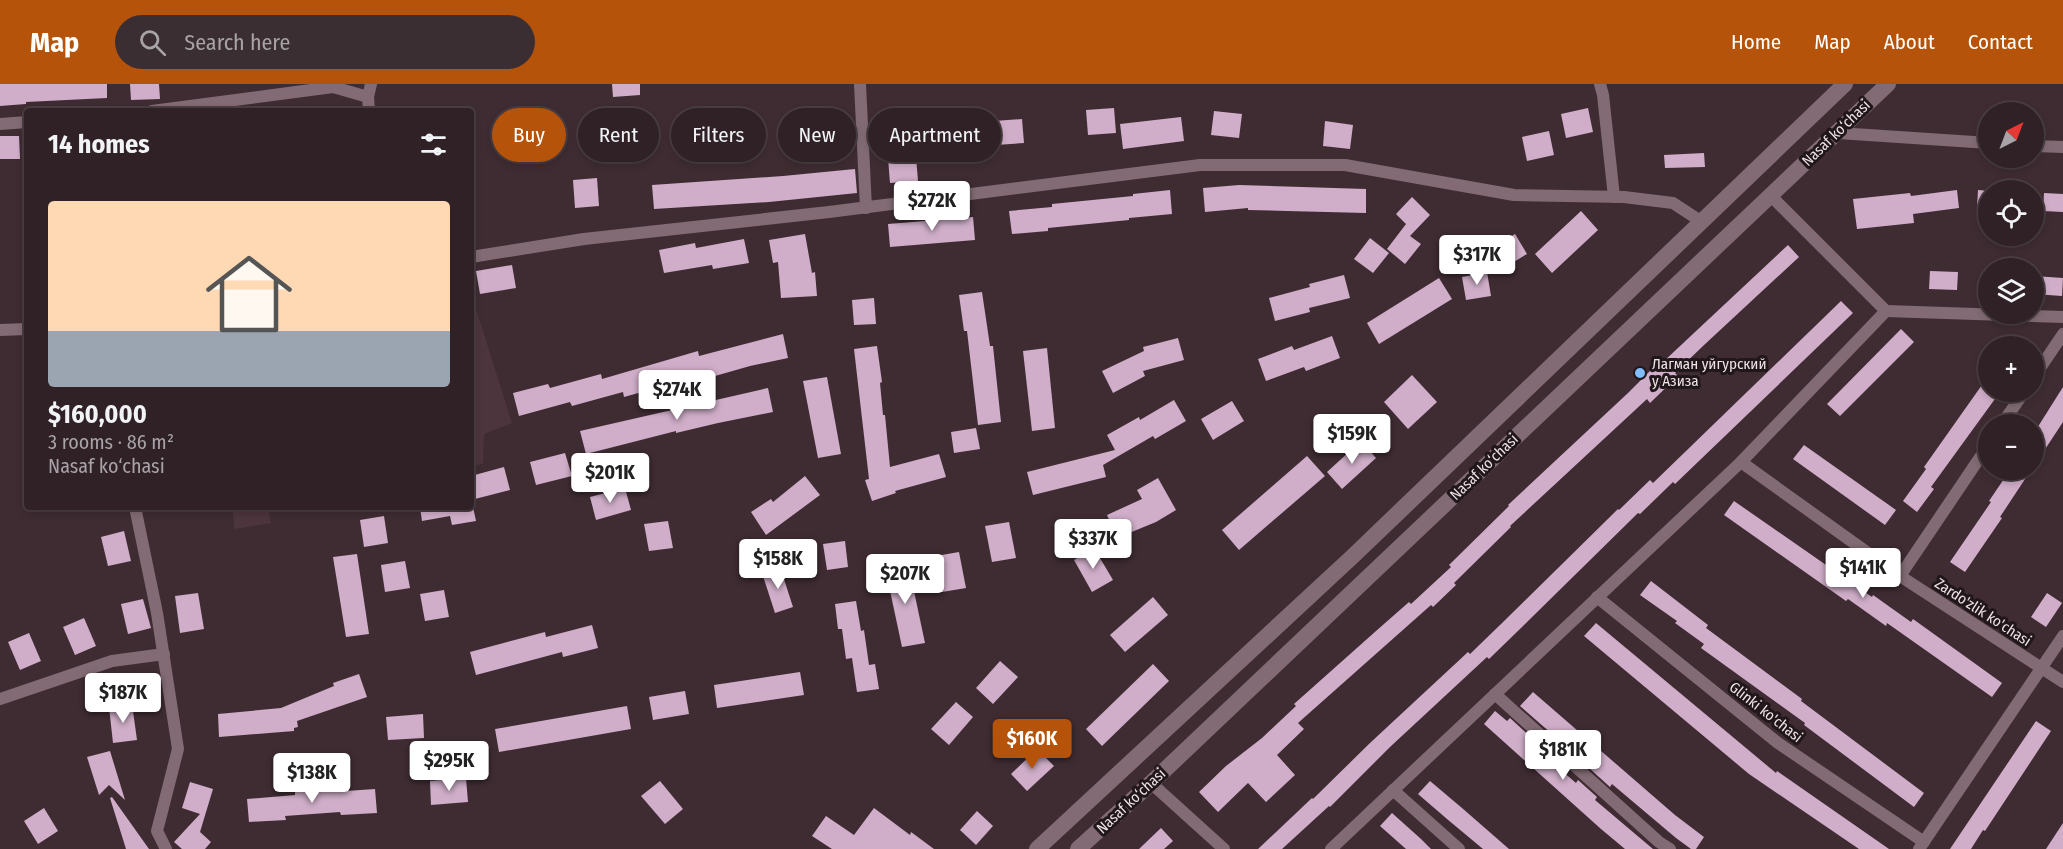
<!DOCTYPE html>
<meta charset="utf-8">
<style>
:root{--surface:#2f2126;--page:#3b2e32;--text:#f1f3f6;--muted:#a7a3a7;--line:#4a3e43;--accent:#b45309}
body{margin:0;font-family:"Fira Sans Condensed",sans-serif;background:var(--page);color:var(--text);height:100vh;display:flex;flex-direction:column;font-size:22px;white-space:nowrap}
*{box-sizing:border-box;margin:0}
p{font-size:20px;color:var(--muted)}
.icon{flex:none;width:33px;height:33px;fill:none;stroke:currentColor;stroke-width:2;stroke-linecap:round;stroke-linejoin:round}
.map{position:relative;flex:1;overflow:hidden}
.drawer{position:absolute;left:24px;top:24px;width:450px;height:402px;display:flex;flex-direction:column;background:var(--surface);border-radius:6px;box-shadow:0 3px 9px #0003,0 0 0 2px var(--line)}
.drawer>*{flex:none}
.guide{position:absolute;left:492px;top:24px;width:570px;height:54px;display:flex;gap:12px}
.needle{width:39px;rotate:42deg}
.fabs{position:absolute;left:1978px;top:18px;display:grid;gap:12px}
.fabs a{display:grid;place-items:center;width:66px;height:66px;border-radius:50%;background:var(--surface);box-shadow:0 3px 9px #0003,0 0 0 2px var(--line);font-size:30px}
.price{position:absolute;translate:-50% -51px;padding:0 14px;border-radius:6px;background:#fff;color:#222;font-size:20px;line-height:39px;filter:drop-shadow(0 2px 3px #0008)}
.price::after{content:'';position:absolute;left:50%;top:36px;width:18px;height:14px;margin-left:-9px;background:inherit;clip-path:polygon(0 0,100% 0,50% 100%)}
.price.on{background:var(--accent);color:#fff}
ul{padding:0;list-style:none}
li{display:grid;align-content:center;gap:12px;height:318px;padding:0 24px}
li span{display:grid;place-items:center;height:186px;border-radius:6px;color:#555}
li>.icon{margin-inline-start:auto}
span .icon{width:108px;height:108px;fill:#fffc;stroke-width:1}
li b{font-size:26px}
h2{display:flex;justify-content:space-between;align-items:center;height:72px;padding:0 24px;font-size:26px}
.tag{padding:0 21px;border-radius:27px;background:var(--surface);box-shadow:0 3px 9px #0003,0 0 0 2px var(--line);font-size:21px;line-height:54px}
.tag.on{background:var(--accent);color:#fff}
header{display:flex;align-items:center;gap:36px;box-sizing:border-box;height:84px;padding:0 30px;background:var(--accent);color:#fff}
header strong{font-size:28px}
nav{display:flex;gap:33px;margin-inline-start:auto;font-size:21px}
.search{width:420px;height:54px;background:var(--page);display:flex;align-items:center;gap:15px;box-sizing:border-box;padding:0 21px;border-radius:33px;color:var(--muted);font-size:22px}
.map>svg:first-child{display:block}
</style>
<header>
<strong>Map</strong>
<div class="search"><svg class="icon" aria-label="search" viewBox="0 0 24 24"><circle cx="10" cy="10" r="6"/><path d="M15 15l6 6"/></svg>Search here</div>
<nav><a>Home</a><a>Map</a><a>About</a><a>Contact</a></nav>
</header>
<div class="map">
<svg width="2063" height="765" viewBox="0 0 2063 765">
<rect width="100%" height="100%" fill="#3f2c33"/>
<g fill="#4d353e">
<polygon points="471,209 512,339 484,350 483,379 471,384"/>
<polygon points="232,423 268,423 271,439 235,445"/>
</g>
<g fill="#d0aec9">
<polygon points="0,0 107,0 107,14 26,18 26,20 0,22"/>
<polygon points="130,0 159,0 160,15 131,16"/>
<polygon points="612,0 640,0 640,11 613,13"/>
<polygon points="1114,24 1116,49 1088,51 1086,26"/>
<polygon points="1588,24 1593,48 1566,54 1561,30"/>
<polygon points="1214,27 1242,30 1239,54 1211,51"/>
<polygon points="1181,33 1184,57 1123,65 1120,40"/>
<polygon points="1022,35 1024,59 996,61 994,37"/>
<polygon points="1325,37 1353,41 1350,65 1323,62"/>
<polygon points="964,38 966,62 938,64 937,40"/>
<polygon points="1549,47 1554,71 1527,77 1522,53"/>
<polygon points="0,52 19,52 20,75 0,75"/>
<polygon points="1704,69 1705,83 1665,84 1664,71"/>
<polygon points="916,73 918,97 890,99 888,74"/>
<polygon points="855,85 857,109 769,118 654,125 652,101 783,92"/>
<polygon points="597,94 599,122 575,124 573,96"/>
<polygon points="1239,101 1366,105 1366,129 1287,127 1248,126 1248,124 1205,128 1203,104"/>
<polygon points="1170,106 1172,130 1129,134 1129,136 1048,144 1048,147 1012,150 1009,127 1052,123 1052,120 1133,112 1133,110"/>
<polygon points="1957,106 1959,124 1913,130 1914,139 1857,145 1853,115 1910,109 1911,112"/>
<polygon points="1978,106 1989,107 1989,125 1977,124"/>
<polygon points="2044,109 2063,110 2063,128 2043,127"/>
<polygon points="1412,113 1430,131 1410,152 1421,160 1405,180 1387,165 1406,140 1396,130"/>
<polygon points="1581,127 1598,146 1552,189 1535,170"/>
<polygon points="973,133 975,156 890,163 888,140"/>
<polygon points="805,150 812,189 815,188 817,212 781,214 778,178 773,179 769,156"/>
<polygon points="1515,150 1527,170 1496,189 1484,169"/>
<polygon points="1370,154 1389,169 1373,189 1354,175"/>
<polygon points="744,155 749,179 713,185 712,181 664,189 659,166 695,159 696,164"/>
<polygon points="1788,161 1799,173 1703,262 1675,289 1678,292 1650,319 1647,315 1510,442 1511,443 1454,499 1456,501 1433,523 1431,521 1298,639 1304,645 1277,671 1295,691 1266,718 1248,699 1218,728 1199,708 1226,682 1262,654 1296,622 1294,620 1376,547 1409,518 1411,520 1451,483 1449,481 1509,422 1508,421 1628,309 1661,276 1663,278"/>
<polygon points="512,181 516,204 480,210 476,187"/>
<polygon points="1930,187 1958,188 1957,206 1929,205"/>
<polygon points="1487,188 1491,212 1466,216 1462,193"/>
<polygon points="1344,191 1350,214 1309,224 1310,228 1275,237 1269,214 1310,203 1309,200"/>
<polygon points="2034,192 2063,194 2062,212 2034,210"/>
<polygon points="1439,194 1452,215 1379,260 1367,239"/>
<polygon points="982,208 990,262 993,262 1001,338 978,341 967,247 964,247 959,211"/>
<polygon points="874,214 876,240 854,241 852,216"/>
<polygon points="1841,217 1853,229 1675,400 1673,398 1640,430 1638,429 1521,544 1489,575 1487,573 1390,663 1330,723 1329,722 1282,765 1258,765 1312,714 1313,715 1370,659 1468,568 1470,570 1500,541 1618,425 1619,426 1650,396 1653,399"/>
<polygon points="1901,245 1914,258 1840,332 1827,320"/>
<polygon points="783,250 788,274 750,282 715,292 714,288 624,313 623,308 572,322 570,318 519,332 513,309 548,300 550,304 601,290 602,295 698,267 699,272"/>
<polygon points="1332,252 1340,274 1306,287 1304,283 1266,297 1258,275 1292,262 1294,266"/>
<polygon points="1178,254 1184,276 1143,287 1145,292 1113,309 1102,287 1144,267 1143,263"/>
<polygon points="877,262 882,298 880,299 883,331 885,331 890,383 939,370 946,393 895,407 896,409 872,417 865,396 869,395 854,265"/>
<polygon points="1047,264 1055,344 1032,347 1023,267"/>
<polygon points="1412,291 1437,318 1408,345 1384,318"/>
<polygon points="1989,291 1989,308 2000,308 1931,403 1934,405 1917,428 1903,417 1926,385 1924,383"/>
<polygon points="827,293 841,370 818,374 803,297"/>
<polygon points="2063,303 2063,338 2034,382 2034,349"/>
<polygon points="768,304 773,328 718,339 676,349 676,347 586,370 580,347"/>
<polygon points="1174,316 1186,337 1155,355 1153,352 1103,381 1106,393 1033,411 1027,388 1115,366 1107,351 1139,333 1140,336"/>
<polygon points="1232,317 1244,337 1213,356 1201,335"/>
<polygon points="976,344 980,365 954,369 951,348"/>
<polygon points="1361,357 1376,374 1342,405 1327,388"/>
<polygon points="1804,361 1896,426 1885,441 1793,375"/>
<polygon points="565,369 572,392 536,401 530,378"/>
<polygon points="1307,372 1325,392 1239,466 1222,446"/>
<polygon points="504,383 510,406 471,416 471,392"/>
<polygon points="2010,386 2031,386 2000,433 2002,434 1965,488 1950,478 1991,418 1989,417"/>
<polygon points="805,392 820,411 766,451 751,428 771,415 773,418"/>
<polygon points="1158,394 1176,426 1156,438 1117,454 1107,431 1142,415 1137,406"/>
<polygon points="625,404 631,426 596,436 590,413"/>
<polygon points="1734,417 1872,513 1873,511 1911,538 1913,535 2002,599 1992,613 1887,539 1886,542 1848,515 1846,517 1724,431"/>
<polygon points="420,423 473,423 476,437 452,441 450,432 422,437"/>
<polygon points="384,432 388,459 364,463 360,436"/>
<polygon points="668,437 673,464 649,467 644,440"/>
<polygon points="1009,438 1016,474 992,478 985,442"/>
<polygon points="124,447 131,477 108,482 101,453"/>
<polygon points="845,457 848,483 827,486 823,460"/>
<polygon points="1094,464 1113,496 1092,508 1074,476"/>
<polygon points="959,468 966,504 942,508 936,472"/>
<polygon points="357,470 369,550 346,553 333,473"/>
<polygon points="405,477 410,504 385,508 381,481"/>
<polygon points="908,479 925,559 902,563 885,483"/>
<polygon points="780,483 793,523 775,529 762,489"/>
<polygon points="1651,497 1708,541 1706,544 1802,615 1801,617 1924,709 1914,723 1804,641 1805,639 1701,564 1704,560 1675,539 1677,537 1640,511"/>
<polygon points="444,506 449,533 425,537 420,510"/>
<polygon points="198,509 204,545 180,549 175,512"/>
<polygon points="2047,509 2062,519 2046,543 2031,533"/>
<polygon points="1153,513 1168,531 1125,568 1110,551"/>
<polygon points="143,515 151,544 128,550 121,520"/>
<polygon points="856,517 861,547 864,546 869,581 875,580 879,605 857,608 852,574 846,575 842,545 838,545 835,520"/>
<polygon points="84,534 96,562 75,571 63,543"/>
<polygon points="1596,539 1776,689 1777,687 1889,765 1859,765 1749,690 1584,552"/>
<polygon points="592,541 598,564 563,573 562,568 476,591 470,568 545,548 546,553"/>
<polygon points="29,549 41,577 20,586 8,558"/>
<polygon points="1000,577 1018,593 993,620 976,604"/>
<polygon points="1153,580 1169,597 1102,662 1086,645"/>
<polygon points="800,588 804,611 717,624 714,601"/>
<polygon points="359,590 367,613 297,637 298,643 294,644 294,647 219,653 218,630 281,624 334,602 333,599"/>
<polygon points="685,607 689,630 653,636 649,613"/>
<polygon points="1533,608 1675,731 1704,753 1696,765 1691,765 1676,754 1612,700 1610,703 1589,684 1591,681 1569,663 1568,664 1520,622"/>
<polygon points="956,618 973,633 949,661 931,645"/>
<polygon points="132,620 137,656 113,659 109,623"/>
<polygon points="627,622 631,645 499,668 495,645"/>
<polygon points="1495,627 1507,637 1510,634 1557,677 1554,680 1576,699 1578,696 1597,713 1595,716 1653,765 1625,765 1601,745 1484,640"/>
<polygon points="423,630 424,654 388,656 386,633"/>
<polygon points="2036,637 2051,647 1985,747 1983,746 1971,765 1950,765"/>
<polygon points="1037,665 1054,682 1027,707 1011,690"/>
<polygon points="110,667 125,716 109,701 99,711 87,673"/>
<polygon points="466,694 468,718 431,721 430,697"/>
<polygon points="660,697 683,725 665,740 641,712"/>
<polygon points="1430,697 1462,724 1509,765 1483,765 1447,735 1418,710"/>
<polygon points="190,698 213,705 200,748 211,758 205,765 182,765 174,758 200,730 182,724"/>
<polygon points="332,704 332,708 375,705 377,729 341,731 340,728 285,732 286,736 249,738 247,715 295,711 295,707"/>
<polygon points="112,713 149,765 126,765 110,714"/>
<polygon points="44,724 58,747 38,760 24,737"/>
<polygon points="874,724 910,751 911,748 934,765 832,765 812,752 826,732 854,751"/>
<polygon points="977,727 993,742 976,761 960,746"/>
<polygon points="1392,729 1421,755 1431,765 1406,765 1380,742"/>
<polygon points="2063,739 2063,765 2046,765"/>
<polygon points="1161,744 1173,757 1164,765 1139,765"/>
</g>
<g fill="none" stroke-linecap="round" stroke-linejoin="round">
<g stroke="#826b74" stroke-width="12">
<polyline points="860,0 866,124"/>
<polyline points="1600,0 1603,11 1614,113"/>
<polyline points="152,27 333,3 368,13"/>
<polyline points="369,27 368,13 371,0"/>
<polyline points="0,40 27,38"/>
<polyline points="1838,49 1989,59"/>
<polyline points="2034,62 2063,63"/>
<polyline points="1770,111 1886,227"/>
<polyline points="471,173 584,155 829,128 1200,81 1345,81 1514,111 1624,113 1673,119 1702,138"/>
<polyline points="1886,227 2063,233"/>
<polyline points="0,246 27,245"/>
<polyline points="2034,293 2063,250"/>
<polyline points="2002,340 2024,308"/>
<polyline points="1741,378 1900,492 2063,598"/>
<polyline points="135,423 157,529 178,665 157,747 166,765"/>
<polyline points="1900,492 1989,360"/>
<polyline points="1597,513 1778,659 1924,758"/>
<polyline points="1495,610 1659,758 1670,765"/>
<polyline points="0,615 112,577 164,570"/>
<polyline points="1151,699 1224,765"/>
<polyline points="1393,706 1459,765"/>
<polyline points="1331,765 1741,378 1886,227"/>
<polyline points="1919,765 2063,552"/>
</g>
<g stroke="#826b74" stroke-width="16">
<polyline points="1037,765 1352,473 1845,0"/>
<polyline points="1078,765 1151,699 1888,0"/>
</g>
</g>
<circle fill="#81bdfa" stroke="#20171a" stroke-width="2" cx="1640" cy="289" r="6"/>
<g text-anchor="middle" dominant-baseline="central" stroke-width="6" stroke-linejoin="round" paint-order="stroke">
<g font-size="15" fill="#efe2e7" stroke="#20171a">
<text transform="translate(1836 49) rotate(-44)">Nasaf ko‘chasi</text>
<text transform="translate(1484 383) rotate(-44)">Nasaf ko‘chasi</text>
<text transform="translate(1983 528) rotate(33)">Zardo'zlik ko'chasi</text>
<text transform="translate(1766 628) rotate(38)">Glinki ko'chasi</text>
<text transform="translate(1131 717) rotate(-43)">Nasaf ko‘chasi</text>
</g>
<g font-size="15" fill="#efe2e7" stroke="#20171a" text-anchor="start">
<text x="1652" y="280">Лагман уйгурский<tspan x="1652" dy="17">у Азиза</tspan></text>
</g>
</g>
</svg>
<div class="fabs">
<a><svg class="needle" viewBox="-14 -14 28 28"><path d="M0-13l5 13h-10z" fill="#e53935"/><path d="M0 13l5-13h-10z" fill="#a7a3a7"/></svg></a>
<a><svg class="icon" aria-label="locate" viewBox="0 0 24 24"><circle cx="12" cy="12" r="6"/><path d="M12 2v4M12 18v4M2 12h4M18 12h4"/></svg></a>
<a><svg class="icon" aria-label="layers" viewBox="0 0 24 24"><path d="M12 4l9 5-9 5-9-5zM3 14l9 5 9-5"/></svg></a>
<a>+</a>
<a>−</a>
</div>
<b class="price" style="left:932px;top:148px">$272K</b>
<b class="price" style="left:1477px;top:202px">$317K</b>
<b class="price" style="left:677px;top:337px">$274K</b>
<b class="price" style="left:1352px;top:381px">$159K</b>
<b class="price" style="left:610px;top:420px">$201K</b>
<b class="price" style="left:1093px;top:486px">$337K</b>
<b class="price" style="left:778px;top:506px">$158K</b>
<b class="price" style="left:1863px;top:515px">$141K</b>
<b class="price" style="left:905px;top:521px">$207K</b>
<b class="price" style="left:123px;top:640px">$187K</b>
<b class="price on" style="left:1032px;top:686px">$160K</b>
<b class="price" style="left:1563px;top:697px">$181K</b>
<b class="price" style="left:449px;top:708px">$295K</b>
<b class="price" style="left:312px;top:720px">$138K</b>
<div class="guide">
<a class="tag on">Buy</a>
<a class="tag">Rent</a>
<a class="tag">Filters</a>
<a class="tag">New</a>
<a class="tag">Apartment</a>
</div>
<section class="drawer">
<h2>14 homes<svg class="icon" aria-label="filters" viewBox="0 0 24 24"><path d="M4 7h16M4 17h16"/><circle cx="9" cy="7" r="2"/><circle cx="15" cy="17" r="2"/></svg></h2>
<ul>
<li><span style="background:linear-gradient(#ffd9b3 70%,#9aa5b1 0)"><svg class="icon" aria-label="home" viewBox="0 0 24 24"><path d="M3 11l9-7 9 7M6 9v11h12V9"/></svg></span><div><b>$160,000</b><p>3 rooms · 86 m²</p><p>Nasaf ko‘chasi</p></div></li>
</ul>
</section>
</div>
